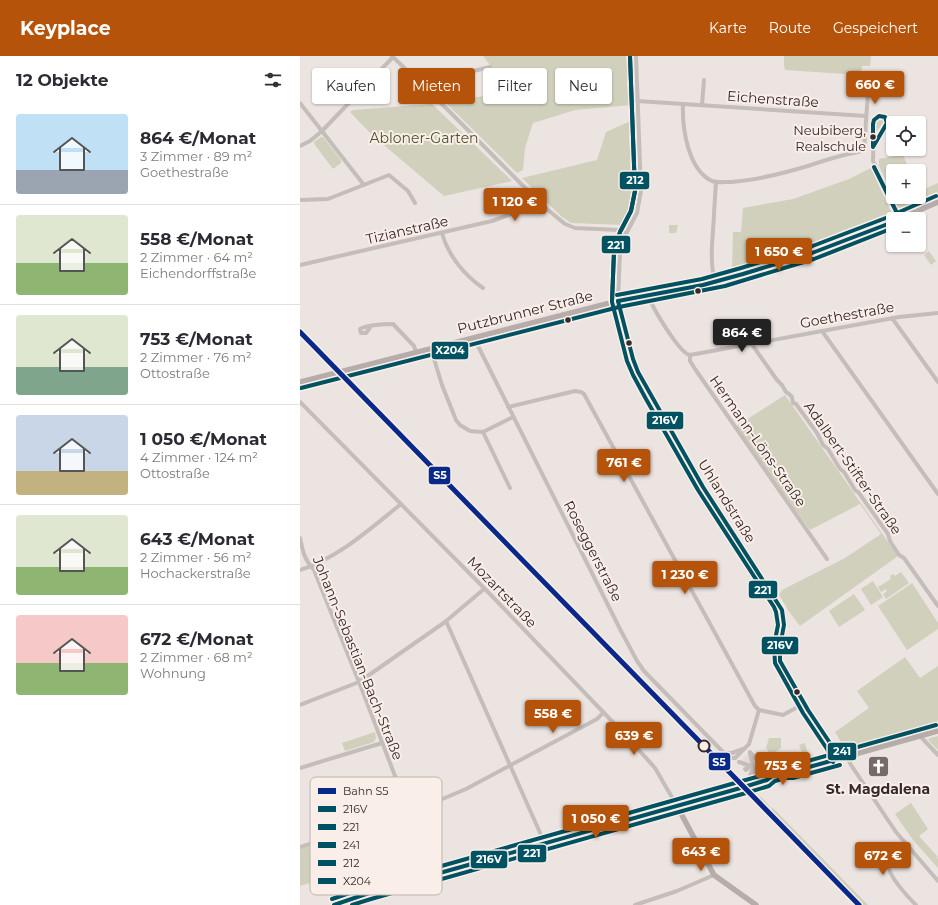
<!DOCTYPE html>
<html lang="de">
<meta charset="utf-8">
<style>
:root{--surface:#fff;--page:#f2f2f3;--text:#2b2b33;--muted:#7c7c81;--line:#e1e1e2;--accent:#b45309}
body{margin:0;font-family:Montserrat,sans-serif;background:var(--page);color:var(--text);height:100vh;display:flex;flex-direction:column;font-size:15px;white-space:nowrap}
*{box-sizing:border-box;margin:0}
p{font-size:13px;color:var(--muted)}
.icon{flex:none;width:22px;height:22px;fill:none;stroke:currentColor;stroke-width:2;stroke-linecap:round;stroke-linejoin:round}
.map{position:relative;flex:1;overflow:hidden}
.drawer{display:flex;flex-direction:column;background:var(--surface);width:300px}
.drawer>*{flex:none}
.top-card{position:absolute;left:12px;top:12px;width:380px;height:36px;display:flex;gap:8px}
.fabs{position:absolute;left:586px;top:60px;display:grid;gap:8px}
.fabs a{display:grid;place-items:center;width:40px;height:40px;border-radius:4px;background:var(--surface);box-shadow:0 1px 3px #0004;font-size:20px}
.price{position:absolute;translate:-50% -34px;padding:0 9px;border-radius:4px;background:var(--accent);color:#fff;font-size:13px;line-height:26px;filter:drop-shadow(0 1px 2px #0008)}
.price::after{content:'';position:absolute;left:50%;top:24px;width:12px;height:9px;margin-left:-6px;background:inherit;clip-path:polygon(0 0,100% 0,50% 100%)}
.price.on{background:#222;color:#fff}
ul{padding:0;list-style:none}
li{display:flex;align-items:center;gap:12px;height:100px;padding:0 16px}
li+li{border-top:1px solid var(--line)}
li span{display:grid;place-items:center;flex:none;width:112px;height:80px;border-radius:4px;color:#555}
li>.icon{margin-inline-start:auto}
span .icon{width:48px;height:48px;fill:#fffc;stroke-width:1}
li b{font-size:17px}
h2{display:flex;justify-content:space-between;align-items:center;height:48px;padding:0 16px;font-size:17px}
.chip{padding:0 14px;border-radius:4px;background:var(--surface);box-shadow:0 1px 3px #0004;font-size:14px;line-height:36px}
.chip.on{background:var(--accent);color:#fff}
header{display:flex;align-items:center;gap:24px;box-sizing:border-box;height:56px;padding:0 20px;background:var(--accent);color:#fff}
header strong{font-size:19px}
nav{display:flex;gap:22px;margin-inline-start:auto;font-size:14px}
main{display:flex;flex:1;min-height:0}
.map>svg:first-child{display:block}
</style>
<header>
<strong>Keyplace</strong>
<nav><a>Karte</a><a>Route</a><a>Gespeichert</a></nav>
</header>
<main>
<section class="drawer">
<h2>12 Objekte<svg class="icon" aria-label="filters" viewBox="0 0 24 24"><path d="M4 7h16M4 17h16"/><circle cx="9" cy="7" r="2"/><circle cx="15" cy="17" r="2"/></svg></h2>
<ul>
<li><span style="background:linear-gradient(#bfe0f5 70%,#9aa5b1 0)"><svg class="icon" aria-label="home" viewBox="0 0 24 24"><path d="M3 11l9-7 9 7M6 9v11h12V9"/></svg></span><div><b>864 €/Monat</b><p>3 Zimmer · 89 m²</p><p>Goethestraße</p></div></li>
<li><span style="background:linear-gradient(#dfe7d0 60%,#8fb573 0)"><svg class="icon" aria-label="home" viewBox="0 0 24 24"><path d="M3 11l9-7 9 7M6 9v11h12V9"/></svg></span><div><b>558 €/Monat</b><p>2 Zimmer · 64 m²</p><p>Eichendorffstraße</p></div></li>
<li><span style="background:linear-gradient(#dfe7d0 65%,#7fa58c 0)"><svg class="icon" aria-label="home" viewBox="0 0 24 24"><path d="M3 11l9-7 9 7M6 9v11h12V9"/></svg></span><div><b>753 €/Monat</b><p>2 Zimmer · 76 m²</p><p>Ottostraße</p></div></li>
<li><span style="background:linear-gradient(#c9d6e8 70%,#c2b280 0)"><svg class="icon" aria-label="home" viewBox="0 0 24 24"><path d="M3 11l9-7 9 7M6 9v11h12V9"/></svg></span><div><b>1 050 €/Monat</b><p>4 Zimmer · 124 m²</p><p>Ottostraße</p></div></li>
<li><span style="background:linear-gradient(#dfe7d0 65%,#8fb573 0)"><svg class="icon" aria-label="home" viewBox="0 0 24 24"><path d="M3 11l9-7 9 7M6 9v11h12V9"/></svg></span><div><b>643 €/Monat</b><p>2 Zimmer · 56 m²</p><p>Hochackerstraße</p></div></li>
<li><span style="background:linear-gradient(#f6c9c9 60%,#8fb573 0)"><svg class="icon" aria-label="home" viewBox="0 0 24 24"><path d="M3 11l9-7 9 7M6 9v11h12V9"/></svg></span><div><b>672 €/Monat</b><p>2 Zimmer · 68 m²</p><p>Wohnung</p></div></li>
</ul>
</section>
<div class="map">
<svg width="638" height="849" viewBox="0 0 638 849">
<rect width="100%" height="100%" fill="#ece4e1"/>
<g fill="#d0d0bc">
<polygon points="183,0 329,0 332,49 275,54 233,67 225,92 223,114 217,117 145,46 217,35 201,23"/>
<polygon points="484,0 571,0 570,10 562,10 561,19 485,14 484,9"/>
<polygon points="132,48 212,125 144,140 72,79 50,56 53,54"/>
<polygon points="579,62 582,62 584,66 576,76 576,65"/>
<path d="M 333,64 C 334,94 342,144 324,169 L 271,167 L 261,160 L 222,122 L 297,104 L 306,76 Z"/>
<polygon points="21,81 23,81 41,104 41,107 33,113 15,89 14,86"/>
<polygon points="595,93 614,93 603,99 610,115 593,115 593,140 579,110 579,103 595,100"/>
<polygon points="571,112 591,156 589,162 509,192 432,214 433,176 441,176 443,152 493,143 549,123"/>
<path d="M 638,127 L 638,141 L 606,156 C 598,156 596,147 593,141 L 619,141 L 619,134 L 620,135 Z"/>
<polygon points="369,169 378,169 376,177 369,177"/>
<polygon points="629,195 636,205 631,209 624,199"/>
<polygon points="485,339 598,500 500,570 490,557 479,539 482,534 545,502 581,478 560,448 510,474 435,371"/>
<polygon points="601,516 609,527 586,543 583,538 587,535 586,533 581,536 578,531 591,523 590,520 593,518 595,520"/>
<polygon points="573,525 583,541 571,549 561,533"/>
<polygon points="612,527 638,567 638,573 607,594 578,550"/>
<polygon points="554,538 565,554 539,571 529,555"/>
<polygon points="605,601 620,622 638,610 638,670 546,695 535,676 569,652 557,635"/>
<polygon points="75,676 76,682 74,686 45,695 42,687"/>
<polygon points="638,680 638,694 628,684 630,682"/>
<polygon points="469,682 481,682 481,692 471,699 466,692"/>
<polygon points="505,687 508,698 503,699 499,689"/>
<polygon points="461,741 472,753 473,752 568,849 562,849 458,743"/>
<polygon points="611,747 628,773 619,780 638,801 635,803 638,802 638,812 613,784 617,781 613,784 595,758"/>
<polygon points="9,790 18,820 13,826 0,830 0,793"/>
</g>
<polygon fill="#eadad1" points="451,695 467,715 450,720 448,719 450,714 445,712 438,707"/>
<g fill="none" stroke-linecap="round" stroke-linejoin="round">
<g stroke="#c5bdba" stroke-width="4">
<polyline points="92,0 148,54 242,149 265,168 275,172 319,174 326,178"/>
<polyline points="336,0 341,135 337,157 326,178 320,196 318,245 333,303 338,316 351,340 403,431 479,548 482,554 484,569 480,590 480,605 508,654 532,690 538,703"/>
<polyline points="117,24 169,16 190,11"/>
<polyline points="337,45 566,60"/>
<polyline points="0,47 64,129"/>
<path d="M 383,48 C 382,72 388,114 412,125 C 418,127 425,126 431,126 C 458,124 485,117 511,109 C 522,105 533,102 544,99 C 551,97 558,97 564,94 L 568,36"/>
<polyline points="402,49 404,24"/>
<polyline points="573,88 587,67 585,61 583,60 576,61 574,64 573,105 600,163"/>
<polyline points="0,90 10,85 22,75 93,1"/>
<polyline points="0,144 28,143 89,119 108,135 115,147"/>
<polyline points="414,157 416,126"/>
<path d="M 414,159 C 413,180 409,205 415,226"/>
<path d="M 142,177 C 148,199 164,219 183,232"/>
<polyline points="0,209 192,165 217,156 236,142"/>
<path d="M 349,240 C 351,250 380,298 390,299"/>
<polyline points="592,262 638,326"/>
<path d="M 71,270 L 66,277 L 61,277 L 60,273 C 66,269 85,268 93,268 L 114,290 L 116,296"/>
<polyline points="522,275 638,438"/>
<polyline points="174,282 320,573 337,605 344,615 423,696 431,702 435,702 449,688 459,654"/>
<polyline points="451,287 477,324 482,329 486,336 489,338 492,341 493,347 496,348 517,377 523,389 528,393 540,413 544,416 555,434 559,437 588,478 590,485 599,499 604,502 638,550"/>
<polyline points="131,293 142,329 156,364 160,369 170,375 183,376 213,361"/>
<polyline points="390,299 599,261 638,257"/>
<polyline points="390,299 390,305 395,313 527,503"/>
<polyline points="0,346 187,535 330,684 355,712 377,750"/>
<polyline points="208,351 275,335 281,336 284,338 455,650 459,654 483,659 505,647"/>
<polyline points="183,376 210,432"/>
<path d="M 0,482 C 3,496 4,503 14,514 L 59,626 L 133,819"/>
<path d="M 0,514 C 38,502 70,473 101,448"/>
<polyline points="146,565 245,788"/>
<polyline points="0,649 59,626 145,566 184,533"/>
<polyline points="620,680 638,699"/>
<polyline points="450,696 464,713"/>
<polyline points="425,697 432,697 443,693"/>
<polyline points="547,701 551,709 596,776 638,825"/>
<polyline points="439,706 467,715"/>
<polyline points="453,711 455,718"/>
<polyline points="0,712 82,687"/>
<polyline points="445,713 446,714 448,712"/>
<polyline points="450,720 453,711 450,697"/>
<path d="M 604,786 C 599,792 591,800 589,807 C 585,817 609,842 616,849"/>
<polyline points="0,791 109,757 140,744 166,733 297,663 303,657"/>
<polyline points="335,849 377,835 414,819"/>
</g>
<g stroke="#b6adaa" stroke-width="5.5">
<polyline points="599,163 638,146"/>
<polyline points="0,326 318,245 423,224 512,197 593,166"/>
<path d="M 467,724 C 474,718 482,716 491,716 L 638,675"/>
<polyline points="377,750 414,819 456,849"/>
<path d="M 34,849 L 69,837 L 467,724 C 476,724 485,722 491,716"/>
</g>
<defs>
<g id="bus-1">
<polygon points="579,60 585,61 587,67 573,91 573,68 574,64"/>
<polyline points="574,111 600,163"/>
<polyline points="318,245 333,303 338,316 403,431 482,554 484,569 480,590 480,605 508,654 532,690 538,703"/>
<polyline points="318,245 403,229 443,218 512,197 593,166"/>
<polyline points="34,849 69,837 444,731 467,724 472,720 485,716 491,716 538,703"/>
</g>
<g id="bus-2">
<polyline points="330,0 335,135 331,155 320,176 314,196 312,246 327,305 333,319 346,343 398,434 474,551 476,556 478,569 474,589 475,607 503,657 527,693 533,706"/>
<polyline points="52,849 71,843 446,737 469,730 475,725 486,722 493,722 540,709"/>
</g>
<polyline id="bus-3" points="32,843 67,831 442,725 464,719 470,714 484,710 490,710 636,669"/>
<g id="bus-4">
<polyline points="597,157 636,140"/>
<polyline points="317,239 402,223 441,212 510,191 591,160"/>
<polyline points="312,245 314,195 320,176 331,155 335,135 330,0"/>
</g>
<polyline id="bus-5" points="1,332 319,251 425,230 514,203 593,172"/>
</defs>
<use href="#bus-1" stroke="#f9eee8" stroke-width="7"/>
<use href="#bus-2" stroke="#f9eee8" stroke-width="7"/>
<use href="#bus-3" stroke="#f9eee8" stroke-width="7"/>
<use href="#bus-4" stroke="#f9eee8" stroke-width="7"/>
<use href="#bus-5" stroke="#f9eee8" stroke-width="7"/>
<use href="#bus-1" stroke="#005262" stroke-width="4"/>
<use href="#bus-2" stroke="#005262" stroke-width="4"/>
<use href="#bus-3" stroke="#005262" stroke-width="4"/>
<use href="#bus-4" stroke="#005262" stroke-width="4"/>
<use href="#bus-5" stroke="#005262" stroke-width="4"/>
<defs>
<polyline id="rail-1" points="0,276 559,849"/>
</defs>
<use href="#rail-1" stroke="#f9eee8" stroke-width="8"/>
<use href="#rail-1" stroke="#08298a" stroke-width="5"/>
</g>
<defs>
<symbol id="church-square" viewBox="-11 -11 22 22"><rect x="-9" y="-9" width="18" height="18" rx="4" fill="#766b69" stroke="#f9eee8"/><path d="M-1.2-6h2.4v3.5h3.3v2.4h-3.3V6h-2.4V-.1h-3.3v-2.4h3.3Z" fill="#fff"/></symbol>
</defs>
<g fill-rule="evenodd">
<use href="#church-square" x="566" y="698" width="25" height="25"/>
</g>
<g fill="#362a28" stroke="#f9eee8" stroke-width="1.5">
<circle cx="573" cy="81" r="3.5"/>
<circle cx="398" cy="235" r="3.5"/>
<circle cx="268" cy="264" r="3.5"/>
<circle cx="329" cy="287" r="3.5"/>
<circle cx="497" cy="636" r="3.5"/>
</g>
<circle fill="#f9eee8" stroke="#362a28" stroke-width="2" cx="404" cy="690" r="5.5"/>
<g text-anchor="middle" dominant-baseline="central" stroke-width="4" stroke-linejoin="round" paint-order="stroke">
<g font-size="13" fill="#362a28" stroke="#f9eee8" text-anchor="end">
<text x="566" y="74">Neubiberg,<tspan x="566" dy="16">Realschule</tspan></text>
</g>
<g font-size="14" fill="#362a28" stroke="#f9eee8">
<text transform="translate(473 43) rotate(4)">Eichenstraße</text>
<text transform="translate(107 174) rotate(-13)">Tizianstraße</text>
<text transform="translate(225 256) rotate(-14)">Putzbrunner Straße</text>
<text transform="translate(547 259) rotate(-10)">Goethestraße</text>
<text transform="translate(458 385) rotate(55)">Hermann-Löns-Straße</text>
<text transform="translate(553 412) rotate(55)">Adalbert-Stifter-Straße</text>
<text transform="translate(427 445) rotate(58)">Uhlandstraße</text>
<text transform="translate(293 495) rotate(63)">Roseggerstraße</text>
<text transform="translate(202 536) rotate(46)">Mozartstraße</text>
<text transform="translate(58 602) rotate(68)">Johann-Sebastian-Bach-Straße</text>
</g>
<g font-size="14" fill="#4c532d" stroke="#f9eee8">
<text x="124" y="82">Abloner-Garten</text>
</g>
<g font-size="14" font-weight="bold" fill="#362a28" stroke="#f9eee8">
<text x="578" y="733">St. Magdalena</text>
</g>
</g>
<rect x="10" y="721" width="132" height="118" rx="6" fill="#f9eee8" stroke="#beb3ae" stroke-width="1"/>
<rect x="18" y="732" width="18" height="6" fill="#08298a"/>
<rect x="18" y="750" width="18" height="6" fill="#005262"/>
<rect x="18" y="768" width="18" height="6" fill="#005262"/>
<rect x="18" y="786" width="18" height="6" fill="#005262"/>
<rect x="18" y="804" width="18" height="6" fill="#005262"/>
<rect x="18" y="822" width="18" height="6" fill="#005262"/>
<g font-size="11" fill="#362a28">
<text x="43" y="739">Bahn S5</text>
<text x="43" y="757">216V</text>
<text x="43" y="775">221</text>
<text x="43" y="793">241</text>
<text x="43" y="811">212</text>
<text x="43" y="829">X204</text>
</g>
<g stroke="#f9eee8" stroke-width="1.5">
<rect x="319" y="115" width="31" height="19" rx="4" fill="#005262"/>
<rect x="301" y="179" width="30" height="19" rx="4" fill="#005262"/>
<rect x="131" y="285" width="38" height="19" rx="4" fill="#005262"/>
<rect x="346" y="355" width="38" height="19" rx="4" fill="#005262"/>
<rect x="128" y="410" width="23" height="19" rx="4" fill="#08298a"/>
<rect x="448" y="524" width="30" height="19" rx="4" fill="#005262"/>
<rect x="461" y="580" width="38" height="19" rx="4" fill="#005262"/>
<rect x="527" y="686" width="30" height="19" rx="4" fill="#005262"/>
<rect x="408" y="696" width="23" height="19" rx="4" fill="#08298a"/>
<rect x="217" y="788" width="30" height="19" rx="4" fill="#005262"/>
<rect x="170" y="794" width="38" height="19" rx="4" fill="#005262"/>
</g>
<g font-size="11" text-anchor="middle" font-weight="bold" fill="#fff">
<text x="335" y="128">212</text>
<text x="316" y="193">221</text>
<text x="150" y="298">X204</text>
<text x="365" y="368">216V</text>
<text x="140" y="423">S5</text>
<text x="463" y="538">221</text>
<text x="480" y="593">216V</text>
<text x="542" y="699">241</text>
<text x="419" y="710">S5</text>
<text x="232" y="801">221</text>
<text x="189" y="807">216V</text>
</g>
</svg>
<div class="fabs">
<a><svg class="icon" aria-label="locate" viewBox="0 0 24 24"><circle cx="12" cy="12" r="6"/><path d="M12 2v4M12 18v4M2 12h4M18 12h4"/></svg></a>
<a>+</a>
<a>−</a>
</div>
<b class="price" style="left:575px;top:49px">660 €</b>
<b class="price" style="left:215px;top:166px">1 120 €</b>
<b class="price" style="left:479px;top:216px">1 650 €</b>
<b class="price on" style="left:442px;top:297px">864 €</b>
<b class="price" style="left:324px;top:427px">761 €</b>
<b class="price" style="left:385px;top:539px">1 230 €</b>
<b class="price" style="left:253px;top:678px">558 €</b>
<b class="price" style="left:334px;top:700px">639 €</b>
<b class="price" style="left:483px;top:730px">753 €</b>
<b class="price" style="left:296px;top:783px">1 050 €</b>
<b class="price" style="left:401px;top:816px">643 €</b>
<b class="price" style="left:583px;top:820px">672 €</b>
<div class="top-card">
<a class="chip">Kaufen</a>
<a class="chip on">Mieten</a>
<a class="chip">Filter</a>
<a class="chip">Neu</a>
</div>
</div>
</main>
